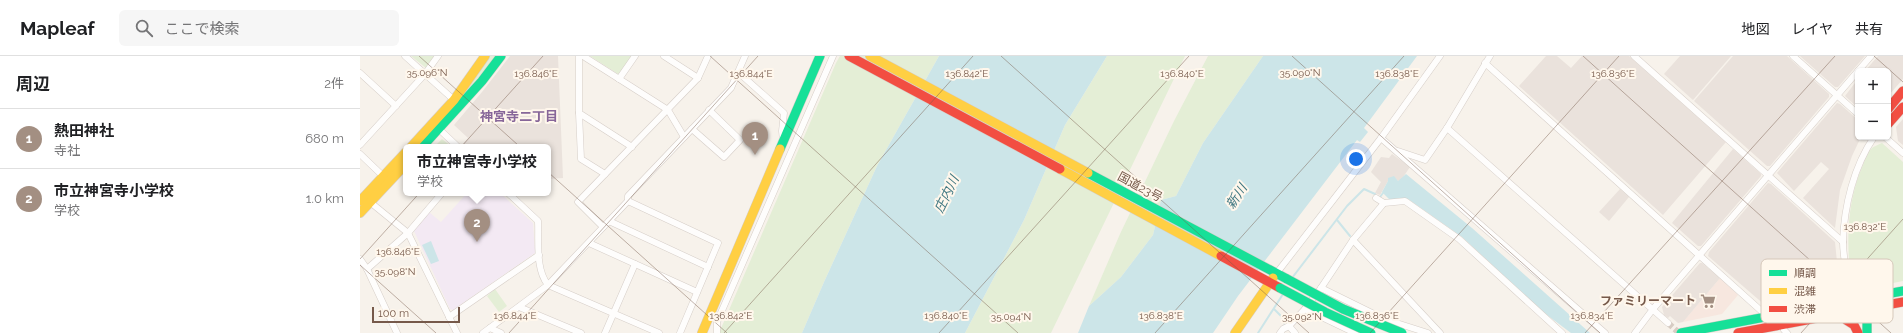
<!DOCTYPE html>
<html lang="ja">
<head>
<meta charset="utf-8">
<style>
  :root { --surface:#fff; --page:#f6f6f6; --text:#202124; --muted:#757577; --line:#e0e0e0; --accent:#a38f82 }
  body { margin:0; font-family:Raleway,"Noto Sans JP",sans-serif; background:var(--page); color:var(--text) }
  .controls { position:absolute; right:12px; top:12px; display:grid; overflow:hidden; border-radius:6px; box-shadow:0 1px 3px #0004 }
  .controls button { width:36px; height:36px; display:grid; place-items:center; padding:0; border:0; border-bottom:1px solid var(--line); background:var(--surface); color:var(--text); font:20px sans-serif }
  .scale { position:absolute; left:12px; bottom:10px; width:88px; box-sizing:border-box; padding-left:4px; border:2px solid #76594a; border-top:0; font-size:11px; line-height:14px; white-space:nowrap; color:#76594a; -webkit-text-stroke:3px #fff7ec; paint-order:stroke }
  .you { position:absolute; left:996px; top:103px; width:14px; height:14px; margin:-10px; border:3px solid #fff; border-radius:50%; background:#1a73e8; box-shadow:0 0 0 6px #1a73e833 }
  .badge { display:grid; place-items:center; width:26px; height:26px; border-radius:50%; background:var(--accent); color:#fff; font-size:13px; font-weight:700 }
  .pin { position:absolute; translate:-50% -33px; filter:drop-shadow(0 1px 2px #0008) }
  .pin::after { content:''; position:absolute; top:21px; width:14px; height:12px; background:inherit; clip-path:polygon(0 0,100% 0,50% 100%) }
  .popup { position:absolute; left:43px; top:88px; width:148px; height:52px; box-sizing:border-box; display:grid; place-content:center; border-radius:6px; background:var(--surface); filter:drop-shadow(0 1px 3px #0005); font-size:13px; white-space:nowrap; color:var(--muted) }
  .popup b { font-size:15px; color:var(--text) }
  .popup::after { content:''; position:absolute; left:50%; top:100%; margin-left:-8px; border:8px solid transparent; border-top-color:var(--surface) }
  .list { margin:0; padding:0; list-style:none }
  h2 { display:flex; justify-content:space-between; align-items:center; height:52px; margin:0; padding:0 16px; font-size:17px }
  h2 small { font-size:13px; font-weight:400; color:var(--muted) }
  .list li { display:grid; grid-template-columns:26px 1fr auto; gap:12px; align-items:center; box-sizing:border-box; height:60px; padding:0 16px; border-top:1px solid var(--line) }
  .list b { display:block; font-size:15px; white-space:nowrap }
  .list p { margin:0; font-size:13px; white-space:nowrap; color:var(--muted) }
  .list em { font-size:13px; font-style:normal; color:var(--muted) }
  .icon { flex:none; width:22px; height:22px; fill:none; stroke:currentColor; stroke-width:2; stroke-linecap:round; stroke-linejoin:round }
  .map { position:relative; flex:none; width:1543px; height:277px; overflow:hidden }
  header { display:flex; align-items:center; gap:24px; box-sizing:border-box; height:56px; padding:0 20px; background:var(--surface); border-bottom:1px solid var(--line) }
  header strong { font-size:19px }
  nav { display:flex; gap:22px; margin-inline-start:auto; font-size:14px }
  .search { width:280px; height:36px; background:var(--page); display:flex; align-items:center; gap:10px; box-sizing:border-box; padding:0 14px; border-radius:6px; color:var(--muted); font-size:15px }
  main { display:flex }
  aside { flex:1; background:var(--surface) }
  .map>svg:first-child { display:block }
  .commercial { fill:#f7e7df }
  .industrial { fill:#eae2dc }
  .education { fill:#f3e9f3 }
  .green { fill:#e4eed6 }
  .water { fill:#cce5e8 }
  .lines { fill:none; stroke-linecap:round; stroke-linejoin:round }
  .stream { stroke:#cce5e8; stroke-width:2 }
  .street-tunnel { stroke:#d7ccc3; stroke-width:6; stroke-dasharray:6 3; stroke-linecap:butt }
  .street-casing { stroke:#d6cec8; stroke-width:7 }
  .fast-casing { stroke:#d6cec8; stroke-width:10 }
  .slow-casing { stroke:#d6cec8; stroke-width:10 }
  .jam-casing { stroke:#d6cec8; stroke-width:10 }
  .street { stroke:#fefdfc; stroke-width:6 }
  .fast { stroke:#16e098; stroke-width:9 }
  .slow { stroke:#ffcf43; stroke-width:9 }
  .jam { stroke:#f24e42; stroke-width:9 }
  .fast-bridge-casing { stroke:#d8cfc9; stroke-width:10; stroke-linecap:butt }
  .fast-bridge { stroke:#16e098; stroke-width:9 }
  .ticks { fill:none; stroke:#76594a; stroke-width:1; stroke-opacity:0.45 }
  .labels { text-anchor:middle; stroke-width:4; stroke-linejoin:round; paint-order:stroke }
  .street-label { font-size:12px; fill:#76594a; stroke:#fff7ec }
  .poi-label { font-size:12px; font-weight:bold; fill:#76594a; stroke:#fff7ec; text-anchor:end }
  .neighbourhood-label { font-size:13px; font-weight:bold; fill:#876699; stroke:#fff7ec }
  .water-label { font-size:13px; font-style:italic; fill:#417882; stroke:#fff7ec }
  .key { fill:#fff7ec; stroke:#d6c8bb; stroke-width:1 }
  .key-label { font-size:11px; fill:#76594a }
  .ticks-label { font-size:10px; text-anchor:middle; fill:#76594a; stroke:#fff7ec; stroke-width:4; stroke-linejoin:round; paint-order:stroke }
</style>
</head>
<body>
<header>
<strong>Mapleaf</strong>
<div class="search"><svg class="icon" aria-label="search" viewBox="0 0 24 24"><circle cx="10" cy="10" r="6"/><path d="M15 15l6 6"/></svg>ここで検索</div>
<nav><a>地図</a><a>レイヤ</a><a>共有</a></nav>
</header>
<main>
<aside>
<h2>周辺<small>2件</small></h2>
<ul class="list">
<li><span class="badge">1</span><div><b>熱田神社</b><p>寺社</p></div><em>680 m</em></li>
<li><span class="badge">2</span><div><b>市立神宮寺小学校</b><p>学校</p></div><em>1.0 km</em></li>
</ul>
</aside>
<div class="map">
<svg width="1543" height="277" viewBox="0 0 1543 277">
  <rect width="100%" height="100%" fill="#f7f2eb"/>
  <!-- commercial -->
  <polygon class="commercial" points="1360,222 1378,239 1362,258 1323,266"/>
  <!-- industrial -->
  <g class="industrial">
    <polygon points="150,0 198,0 203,122 188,123 188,91 101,90 108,82 94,69 122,36"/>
    <polygon points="1186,0 1197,0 1211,12 1222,0 1269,0 1366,86 1303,159 1159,30"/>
    <polygon points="1320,0 1371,0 1333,44 1304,18"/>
    <polygon points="1373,0 1427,0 1469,38 1469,41 1410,110 1407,110 1334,45"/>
    <polygon points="1440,0 1505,0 1478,31 1475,31"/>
    <polygon points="1518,0 1543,0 1543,23 1528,40 1528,15 1505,15"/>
    <polygon points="1498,23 1498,52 1485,40"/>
    <polygon points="1477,47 1480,48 1498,64 1498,81 1501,81 1492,100 1480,134 1475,172 1443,142 1469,113 1461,106 1434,135 1417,117"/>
    <polygon points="1543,63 1543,89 1538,85 1536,71"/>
    <polygon points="1373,93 1401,118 1401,120 1341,190 1338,190 1312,167"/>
    <polygon points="1032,98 1050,111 1041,124 1038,125 1035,122 1028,125 1020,139 1015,137 1021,126 1011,116 1021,101 1029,102"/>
    <polygon points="1408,127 1411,128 1475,186 1479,226 1468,239 1406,250 1348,200 1349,196"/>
    <polygon points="1260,133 1269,141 1249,165 1239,156"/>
    <polygon points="1340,207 1342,207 1360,222 1323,266 1318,267 1310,260 1308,262 1304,259 1302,251"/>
  </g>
  <!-- education -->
  <polygon class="education" points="107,137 140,137 173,167 175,197 93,254 90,253 54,175 69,156 81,166"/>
  <!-- green -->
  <g class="green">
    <polygon points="51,0 75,0 66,12"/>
    <polygon points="128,0 137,0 104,41 58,91 55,91"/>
    <polygon points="230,0 272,0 261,17 258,18"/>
    <polygon points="480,0 579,0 517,110 464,226 442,277 359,277 476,7"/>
    <polygon points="747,0 825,0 691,277 605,277 664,164 705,69"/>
    <polygon points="848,0 903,0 843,87 816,140 801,144 793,179 761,221 729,250 760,178 814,65"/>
    <polygon points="82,83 92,91 74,91"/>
    <path d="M1522 87 1543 106V225L1518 230 1504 219 1491 223C1486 185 1487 145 1503 109 1505 104 1507 97 1511 93 1514 90 1518 89 1522 87Z"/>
    <polygon points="135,233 147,250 139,256 127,240"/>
  </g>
  <!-- water -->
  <g class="water">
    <polygon points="579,0 747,0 705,69 664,164 605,277 442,277 464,226 517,110"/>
    <polygon points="903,0 1057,0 1004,72 1008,76 1000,86 997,84 878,240 853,277 718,277 729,250 761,221 793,179 801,144 816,140 843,87"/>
    <polygon points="1046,118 1112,172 1230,277 1211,277 1183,256 1102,181 1048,143 1029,143 1022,136 1028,125 1028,122 1034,120 1038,125"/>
    <polygon points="71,185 79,205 71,208 62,189"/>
  </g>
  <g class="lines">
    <!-- stream -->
    <g class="stream">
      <polyline points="1020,141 1023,137"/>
      <polyline points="977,164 990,180"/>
      <polyline points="932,222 987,150 1004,133 1015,138"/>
      <polyline points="914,253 924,263 925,270"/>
      <polyline points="898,277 923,238"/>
    </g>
    <!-- street-tunnel -->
    <polyline class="street-tunnel" points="1308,267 1319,277"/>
    <!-- street casing -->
    <g class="street-casing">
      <g id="street">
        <polyline points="45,0 94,44"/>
        <polyline points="219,0 219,57 272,91"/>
        <polyline points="223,0 308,54 324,81"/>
        <polyline points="304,0 338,22"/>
        <polyline points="1274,0 1483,186"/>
        <polyline points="1433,0 1498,58"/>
        <polyline points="1125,7 1408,261"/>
        <polyline points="1498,15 1511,0"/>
        <polyline points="378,16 424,57 422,75 423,85"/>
        <polyline points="0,17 36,50"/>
        <polyline points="259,23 275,0"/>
        <polyline points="219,57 221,103 245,118"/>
        <polyline points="1087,72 1308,267"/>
        <polyline points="79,73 98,91"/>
        <polyline points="332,73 364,101 380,84 349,54"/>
        <polyline points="1525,81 1543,97"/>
        <polyline points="1021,82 1245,277"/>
        <polyline points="0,89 65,18 78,0"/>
        <polyline points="1038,95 1065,104 1087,72 1130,0"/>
        <polyline points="0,98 23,120"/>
        <path d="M148 137 178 165C179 185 175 213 188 229L299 277"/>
        <polyline points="1016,142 1024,147 1045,145 1099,183 1202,277"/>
        <polyline points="268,145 358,187 320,277"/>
        <polyline points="10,146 48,177 97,277"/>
        <polyline points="249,165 348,211"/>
        <polyline points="243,171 218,146 338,22 348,0"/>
        <polyline points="993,184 1080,277"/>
        <polyline points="229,187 337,236"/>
        <polyline points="0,203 7,213 37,277"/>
        <polyline points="7,213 48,177 82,137"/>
        <polyline points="916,218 1021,82 1080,0"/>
        <polyline points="961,232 993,184 1024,147"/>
        <path d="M1481 246 1490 235C1487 219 1483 202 1483 186 1484 150 1494 110 1514 81"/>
        <polyline points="159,251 221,277"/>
        <polyline points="945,253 995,277"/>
        <polyline points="89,261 179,199"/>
        <polyline points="130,272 141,277"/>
        <polyline points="1424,274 1427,277"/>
        <polyline points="123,277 188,229 268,145 268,140 371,32 385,0"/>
        <polyline points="245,277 275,208"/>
        <polyline points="357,277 357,266 473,0"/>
        <polyline points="920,277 923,273 929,270"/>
        <polyline points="935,277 929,270 945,253 961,232 1024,263 1068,277"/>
        <polyline points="1275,277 1293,253 1498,15"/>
      </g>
    </g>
    <!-- fast casing -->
    <g class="fast-casing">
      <g id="fast">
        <polyline points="62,91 122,25 141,0"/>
        <polyline points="420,93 460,0"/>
        <polyline points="728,117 927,223"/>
        <polyline points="1321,277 1543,235"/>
        <polyline points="1507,277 1507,265 1513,259"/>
      </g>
    </g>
    <!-- slow casing -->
    <g class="slow-casing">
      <g id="slow">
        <polyline points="510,0 728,117"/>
        <polyline points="51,91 94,44 125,0"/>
        <polyline points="700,113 861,200"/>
        <polyline points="0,145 46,96"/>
        <polyline points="0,157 46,108"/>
        <polyline points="342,277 420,93"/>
        <polyline points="875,277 913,222"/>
      </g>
    </g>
    <!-- jam casing -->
    <g class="jam-casing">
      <g id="jam">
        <polyline points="489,0 700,113"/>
        <polyline points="1528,53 1543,35"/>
        <polyline points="1528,68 1543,51"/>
        <polyline points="861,200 920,232"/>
        <polyline points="1486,264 1494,269 1498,277"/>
        <polyline points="1378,277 1543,246"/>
      </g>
    </g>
    <!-- street -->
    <use href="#street" class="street"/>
    <!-- fast -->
    <use href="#fast" class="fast"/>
    <!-- slow -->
    <use href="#slow" class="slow"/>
    <!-- jam -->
    <use href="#jam" class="jam"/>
    <!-- fast-bridge casing -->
    <g class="fast-bridge-casing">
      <g id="fast-bridge">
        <polyline points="927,223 983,253 1042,277"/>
        <polyline points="920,232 965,256 1011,277"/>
      </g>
    </g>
    <!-- fast-bridge -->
    <use href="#fast-bridge" class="fast-bridge"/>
  </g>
  <!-- ticks -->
  <path class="ticks" d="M59 0 367 277M350 0 658 277M641 0 949 277M932 0 1240 277M1223 0 1531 277M1514 0 1543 26M0 203 183 0M0 209 76 277M149 277 398 0M364 277 613 0M579 277 829 0M795 277 1044 0M1010 277 1259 0M1225 277 1475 0M1441 277 1543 163"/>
  <!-- icons -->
  <defs>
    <g id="supermarket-bare" transform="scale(1.2)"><path d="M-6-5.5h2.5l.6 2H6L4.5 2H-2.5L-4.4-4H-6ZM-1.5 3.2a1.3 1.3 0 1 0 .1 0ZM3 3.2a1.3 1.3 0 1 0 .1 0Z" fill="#a38f82" stroke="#fff7ec" stroke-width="2.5" paint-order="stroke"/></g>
  </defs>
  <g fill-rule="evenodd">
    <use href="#supermarket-bare" x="1348" y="245"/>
  </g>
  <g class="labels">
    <!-- street labels -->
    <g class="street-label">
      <text transform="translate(780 131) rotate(28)" y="4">国道23号</text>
    </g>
    <!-- poi labels -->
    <g class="poi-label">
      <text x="1336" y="249">ファミリーマート</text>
    </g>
    <!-- neighbourhood labels -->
    <g class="neighbourhood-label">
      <text x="159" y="65">神宮寺二丁目</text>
    </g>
    <!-- water labels -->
    <g class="water-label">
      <text transform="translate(586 138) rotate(-64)" y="5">庄内川</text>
      <text transform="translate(876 140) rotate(-57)" y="5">新川</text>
    </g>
  </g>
  <!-- legend -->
  <rect x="1401" y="203" width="132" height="64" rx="6" class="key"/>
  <rect x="1409" y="214" width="18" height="6" fill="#16e098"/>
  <rect x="1409" y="232" width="18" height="6" fill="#ffcf43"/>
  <rect x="1409" y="250" width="18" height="6" fill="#f24e42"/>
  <g class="key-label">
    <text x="1434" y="221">順調</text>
    <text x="1434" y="239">混雑</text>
    <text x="1434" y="257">渋滞</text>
  </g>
  <g class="ticks-label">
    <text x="67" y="20">35.096°N</text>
    <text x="940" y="20">35.090°N</text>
    <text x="391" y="21">136.844°E</text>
    <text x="607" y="21">136.842°E</text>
    <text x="822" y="21">136.840°E</text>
    <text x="1037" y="21">136.838°E</text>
    <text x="1253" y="21">136.836°E</text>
    <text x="176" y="21">136.846°E</text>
    <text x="1505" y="174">136.832°E</text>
    <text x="38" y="199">136.846°E</text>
    <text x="35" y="219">35.098°N</text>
    <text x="155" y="263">136.844°E</text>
    <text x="371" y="263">136.842°E</text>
    <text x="586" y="263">136.840°E</text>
    <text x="801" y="263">136.838°E</text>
    <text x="1017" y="263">136.836°E</text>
    <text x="1232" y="263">136.834°E</text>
    <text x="651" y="264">35.094°N</text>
    <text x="942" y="264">35.092°N</text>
  </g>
</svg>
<div class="controls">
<button>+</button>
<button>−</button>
</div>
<div class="scale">100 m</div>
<div class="you"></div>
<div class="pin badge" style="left:395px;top:99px">1</div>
<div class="pin badge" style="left:117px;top:186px">2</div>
<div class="popup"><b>市立神宮寺小学校</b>学校</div>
</div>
</main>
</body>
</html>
